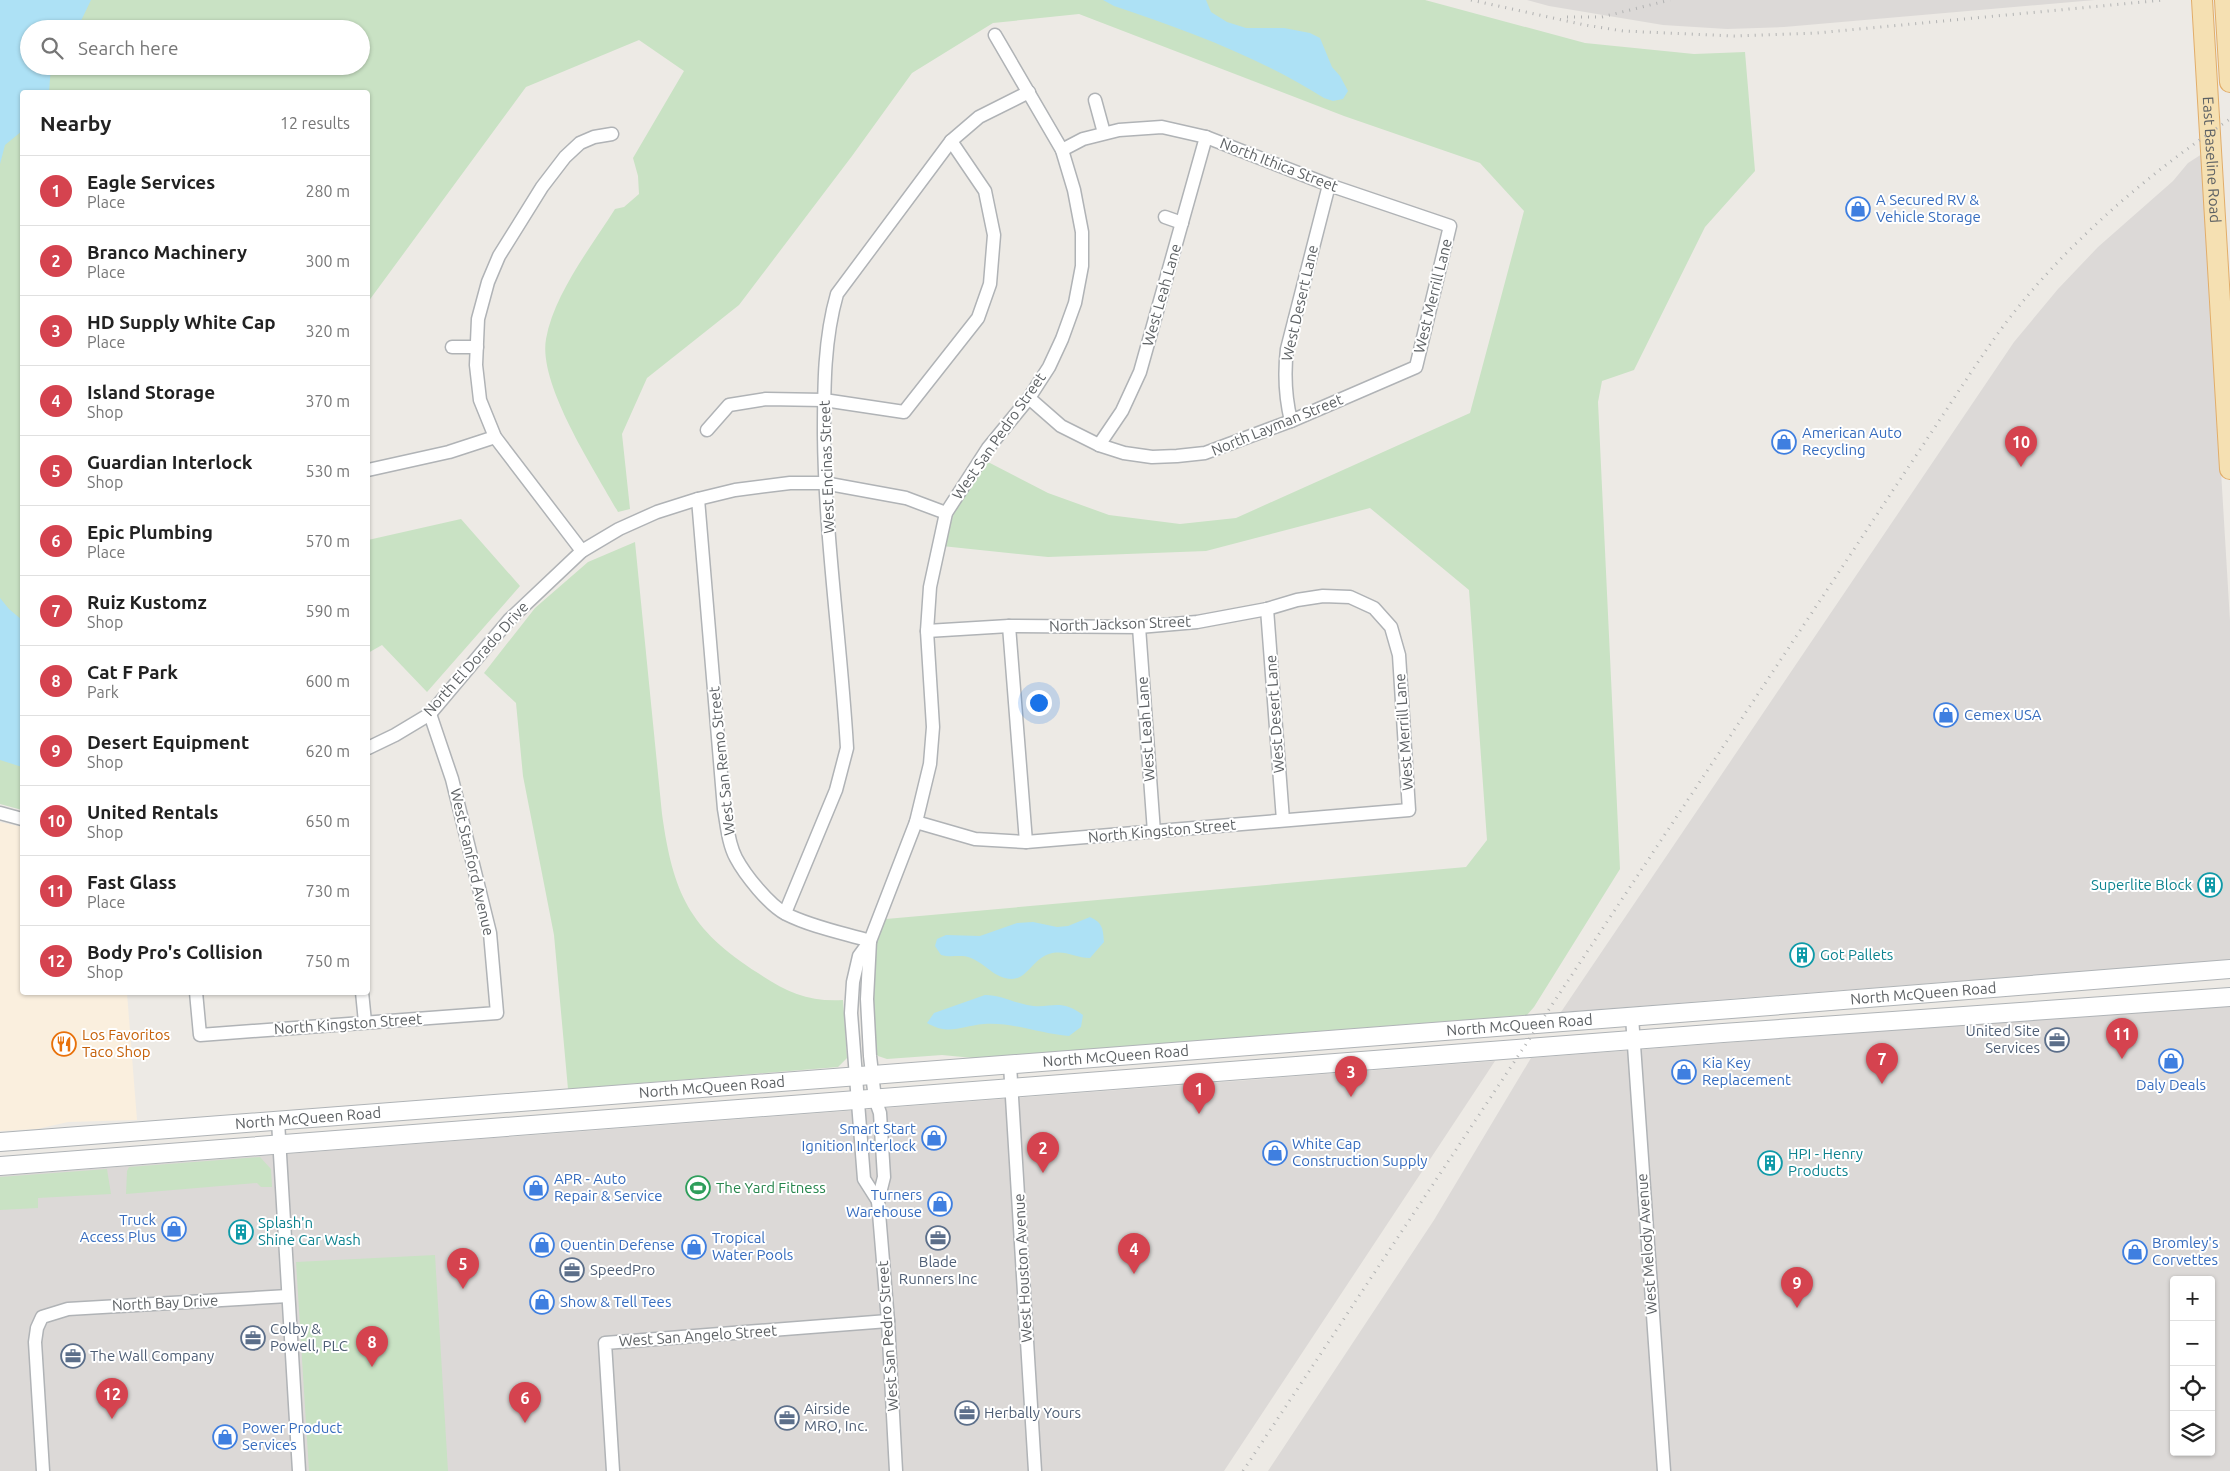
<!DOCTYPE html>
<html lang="en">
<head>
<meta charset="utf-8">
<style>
  :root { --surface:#fff; --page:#f2f2f2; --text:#222; --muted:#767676; --line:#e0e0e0; --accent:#d5434f }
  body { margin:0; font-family:Ubuntu,sans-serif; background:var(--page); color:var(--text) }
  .controls { position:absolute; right:15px; bottom:15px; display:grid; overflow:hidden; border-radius:5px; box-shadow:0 1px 4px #0004 }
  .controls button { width:45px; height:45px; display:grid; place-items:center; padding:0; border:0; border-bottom:1px solid var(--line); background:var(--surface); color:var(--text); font:25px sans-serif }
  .you { position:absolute; left:1038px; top:702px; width:18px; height:18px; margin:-12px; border:4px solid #fff; border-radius:50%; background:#1a73e8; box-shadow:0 0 0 8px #1a73e833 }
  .badge { display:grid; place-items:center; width:32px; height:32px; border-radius:50%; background:var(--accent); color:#fff; font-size:16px; font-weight:700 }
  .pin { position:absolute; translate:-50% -41px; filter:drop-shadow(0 1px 2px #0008) }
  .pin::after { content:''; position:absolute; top:26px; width:18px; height:15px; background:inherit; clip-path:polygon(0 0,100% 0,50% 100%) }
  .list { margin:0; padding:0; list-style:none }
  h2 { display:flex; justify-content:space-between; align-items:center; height:65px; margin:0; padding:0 20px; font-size:21px }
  h2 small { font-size:16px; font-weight:400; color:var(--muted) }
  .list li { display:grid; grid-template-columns:32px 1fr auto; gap:15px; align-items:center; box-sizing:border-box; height:70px; padding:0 20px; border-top:1px solid var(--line) }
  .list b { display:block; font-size:19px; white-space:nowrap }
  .list p { margin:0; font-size:16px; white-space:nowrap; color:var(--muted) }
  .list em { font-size:16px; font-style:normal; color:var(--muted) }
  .icon { flex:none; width:28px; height:28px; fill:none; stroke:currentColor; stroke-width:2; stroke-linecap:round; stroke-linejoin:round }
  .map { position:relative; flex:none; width:2230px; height:1471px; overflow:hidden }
  .search { position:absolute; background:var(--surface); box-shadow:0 1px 4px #0004; left:20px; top:20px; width:350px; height:55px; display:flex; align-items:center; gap:12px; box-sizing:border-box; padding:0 18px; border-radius:28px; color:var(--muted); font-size:19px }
  .panel { position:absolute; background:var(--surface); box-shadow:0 1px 4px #0004; left:20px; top:90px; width:350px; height:905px; border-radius:5px }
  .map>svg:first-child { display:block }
  .commercial { fill:#faefde }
  .industrial { fill:#dcd9d7; fill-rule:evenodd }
  .green { fill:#c9e2c4; fill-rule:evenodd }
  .water { fill:#ade1f5 }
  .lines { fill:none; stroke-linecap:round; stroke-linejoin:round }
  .street-casing { stroke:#b0b3b6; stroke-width:15 }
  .secondary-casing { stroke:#afb3b6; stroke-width:20 }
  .primary-casing { stroke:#e1ad6a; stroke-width:22 }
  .street { stroke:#fff; stroke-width:12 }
  .secondary { stroke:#fff; stroke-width:18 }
  .primary { stroke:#f5e0b2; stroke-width:20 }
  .rail { stroke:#b1b2b2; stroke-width:3; stroke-dasharray:1 6; stroke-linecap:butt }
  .labels { text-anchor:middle; stroke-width:4; stroke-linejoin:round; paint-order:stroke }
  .street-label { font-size:15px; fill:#5d6164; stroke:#fff }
  .shop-label { font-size:15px; fill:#366cbe; stroke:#fff; text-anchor:start }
  .culture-label { font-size:15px; fill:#0d838f; stroke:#fff; text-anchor:start }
  .service-label { font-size:15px; fill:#4e5e75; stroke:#fff; text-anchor:start }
  .food-label { font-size:15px; fill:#c56008; stroke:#fff; text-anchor:start }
  .leisure-label { font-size:15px; fill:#27864d; stroke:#fff; text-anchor:start }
</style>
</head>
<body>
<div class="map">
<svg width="2230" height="1471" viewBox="0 0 2230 1471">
  <rect width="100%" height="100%" fill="#edeae5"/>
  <!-- commercial -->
  <polygon class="commercial" points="0,822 22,827 22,992 127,993 137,1120 68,1122 37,1129 0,1131"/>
  <!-- industrial -->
  <g class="industrial">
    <polygon points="1527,0 2095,0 1784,27 1727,29 1663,25 1549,6"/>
    <polygon points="2202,154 2230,621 2230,960 1561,1012 2014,342 2058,289 2098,247 2173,181 2188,163"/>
    <path d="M2230 1004V1471H1268L1434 1220 1531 1058ZM2174 1280H2211V1452H2174Z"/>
    <polygon points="1495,1061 1224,1471 0,1471 0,1176"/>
  </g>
  <!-- green -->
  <g class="green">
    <path d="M0 0H1425L1585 43 1694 54 1745 52 1755 171 1705 227 1634 370 1602 381 1598 402 1620 869 1534 1007 1527 1015 973 1058 942 1055 887 1059 878 1056 875 1053 872 973 876 944 886 919 1466 867 1487 840 1469 590 1370 508 1206 551 1048 557 942 546 959 500 988 462 1048 493 1109 515 1180 524 1236 518 1470 413 1524 211 1480 163 1344 116 1079 14 993 23 912 73 852 156 739 305 647 378 622 434 630 509 618 512C595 470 538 385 546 339 554 294 591 247 615 209L624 207 639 194 638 176 633 158 684 71 639 40 526 87 368 302V92H22V810L0 804ZM29 29H361V66H29Z"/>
    <polygon points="461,519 520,586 427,692 382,645 368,653 368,540"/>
    <path d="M635 542 662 814C673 893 689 929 758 973 786 992 809 1002 843 1000L847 1058 838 1067 568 1089 554 935 523 776 516 703 484 673 535 608 588 562Z"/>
    <polygon points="260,1157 271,1169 272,1187 261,1187 257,1183 126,1194 127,1171 129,1167"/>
    <polygon points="107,1169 111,1194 38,1198 38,1208 0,1210 0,1177"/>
    <polygon points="435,1255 448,1471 309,1471 296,1262"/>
  </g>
  <!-- water -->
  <g class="water">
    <polygon points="0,0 91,0 79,25 73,29 29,29 29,66 51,66 49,92 22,92 22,131 5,145 0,164"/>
    <path d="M1103 0H1206L1211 12 1227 22 1246 28H1284L1310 33 1320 38 1332 67 1340 76 1348 91 1343 99 1333 101 1324 98C1259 57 1186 30 1114 6Z"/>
    <polygon points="0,598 9,609 22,620 22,767 0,760"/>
    <path d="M1090 917C1103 923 1103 929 1104 942L1090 958C1075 958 1064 949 1049 954 1033 959 1027 979 1012 979 995 979 986 964 971 958 961 954 951 958 941 955L935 946 937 939 946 935 980 936 1017 923 1033 922 1057 927 1068 926Z"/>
    <path d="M985 995C1000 995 1012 1002 1027 1005 1051 1010 1059 997 1083 1015L1081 1027 1069 1036C1041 1034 1013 1022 984 1024 960 1026 950 1036 927 1023L934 1013Z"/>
  </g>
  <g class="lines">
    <!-- street casing -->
    <g class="street-casing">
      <g id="street">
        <polyline points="1095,100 1104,133"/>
        <polyline points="1165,217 1182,223"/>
        <polyline points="452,347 477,347"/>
        <polyline points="1029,398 1061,426 1099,445 1124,453 1152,457 1177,456 1205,453 1291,421 1416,367 1450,226 1329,185 1206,137 1162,127 1119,130 1083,139 1062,150"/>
        <path d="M1291 421C1285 396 1284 374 1287 349L1329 185"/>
        <polyline points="707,430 729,405 766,399 824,400 904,412 978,318 990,284 994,235 985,191 951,141"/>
        <polyline points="1099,445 1122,411 1140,372 1206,137"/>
        <polyline points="368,470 449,452 495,437"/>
        <path d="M698 499 724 809C727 825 728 843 736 858 745 875 769 905 786 914 812 927 843 933 870 941"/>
        <polyline points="582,551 495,437 480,400 476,365 478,319 488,282 499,256 542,187 565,157 580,143 594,137 612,134"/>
        <polyline points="1267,609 1283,820"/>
        <polyline points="1009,626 1026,842"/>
        <polyline points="1139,627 1154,832"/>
        <polyline points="368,748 395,735 430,714 509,620 582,551 619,529 657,512 698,499 735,490 790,483 824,483 906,498 946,513"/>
        <polyline points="0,813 22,819"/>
        <polyline points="916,822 975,839 1026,842 1409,810 1399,655 1391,627 1374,608 1350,597 1323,596 1297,600 1267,609 1197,622 1139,627 1009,626 927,631"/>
        <path d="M785 913 836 790 847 748C841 643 825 539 824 434 824 387 824 339 837 294L951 141 979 117 1029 92"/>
        <polyline points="870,941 859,956 853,982 851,1013 864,1179 878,1201"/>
        <polyline points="196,992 200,1035 497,1013 490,933 452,779 430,714"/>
        <polyline points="362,992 365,1022"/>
        <polyline points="1632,1017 1664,1471"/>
        <polyline points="1010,1065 1035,1471"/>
        <polyline points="278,1121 299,1471"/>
        <polyline points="43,1471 35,1342 37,1328 42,1317 68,1309 288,1296"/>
        <polyline points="613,1471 605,1343 888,1321"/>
        <polyline points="896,1471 888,1321 878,1201 884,1177 880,1113 875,1099 870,1056 867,999 870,941 916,822 930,764 933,727 927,631 930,587 946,513 988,448 1029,398 1049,367 1062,339 1075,303 1082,266 1082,232 1074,190 1062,150 995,35"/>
      </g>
    </g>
    <!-- secondary casing -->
    <g class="secondary-casing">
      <g id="secondary">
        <path id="s1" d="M0 1142 1744 1008 2230 969"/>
        <polyline points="0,1166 1723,1033 2230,997"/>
      </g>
    </g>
    <!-- primary casing -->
    <g class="primary-casing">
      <g id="primary">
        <path id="s2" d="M2202 0 2230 469"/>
        <polyline points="2225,0 2230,82"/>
      </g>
    </g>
    <!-- street -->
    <use href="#street" class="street"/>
    <!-- secondary -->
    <use href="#secondary" class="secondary"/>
    <!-- primary -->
    <use href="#primary" class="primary"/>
    <!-- rail -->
    <g class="rail">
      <polyline points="1471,0 1585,25 1623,31 1734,36 1817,33 2164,0"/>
      <polyline points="1567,17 1602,17 1670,0"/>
      <path d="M1243 1471 1935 427C1959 391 1982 354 2008 320 2069 241 2148 174 2230 119"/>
    </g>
  </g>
  <!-- icons -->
  <defs>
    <g id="shop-ring" transform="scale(1.25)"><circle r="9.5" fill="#fff" stroke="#3f7fe0" stroke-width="1.5"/><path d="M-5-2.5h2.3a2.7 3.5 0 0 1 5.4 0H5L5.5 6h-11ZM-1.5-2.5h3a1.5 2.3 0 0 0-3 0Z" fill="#3f7fe0"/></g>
    <g id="building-ring" transform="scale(1.25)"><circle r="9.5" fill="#fff" stroke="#0f9aa8" stroke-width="1.5"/><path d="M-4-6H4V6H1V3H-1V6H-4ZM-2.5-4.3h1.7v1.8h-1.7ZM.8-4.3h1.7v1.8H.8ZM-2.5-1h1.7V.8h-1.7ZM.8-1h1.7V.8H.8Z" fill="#0f9aa8"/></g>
    <g id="office-ring" transform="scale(1.25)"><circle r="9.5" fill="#fff" stroke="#5c6f8a" stroke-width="1.5"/><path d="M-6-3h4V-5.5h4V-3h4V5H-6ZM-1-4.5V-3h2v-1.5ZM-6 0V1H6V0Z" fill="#5c6f8a"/></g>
    <g id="restaurant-ring" transform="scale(1.25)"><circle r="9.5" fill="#fff" stroke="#e8710a" stroke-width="1.5"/><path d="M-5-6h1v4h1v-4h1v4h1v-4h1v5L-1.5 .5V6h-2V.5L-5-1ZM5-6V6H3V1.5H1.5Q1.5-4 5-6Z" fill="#e8710a"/></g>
    <g id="stadium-ring" transform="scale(1.25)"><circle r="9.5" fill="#fff" stroke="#2e9e5b" stroke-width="1.5"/><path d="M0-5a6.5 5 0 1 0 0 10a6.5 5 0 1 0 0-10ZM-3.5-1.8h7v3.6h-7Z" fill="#2e9e5b"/></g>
  </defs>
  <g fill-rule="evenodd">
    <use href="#shop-ring" x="1858" y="209"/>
    <use href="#shop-ring" x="1784" y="442"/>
    <use href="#shop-ring" x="1946" y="715"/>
    <use href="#building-ring" x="2210" y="885"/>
    <use href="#building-ring" x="1802" y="955"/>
    <use href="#office-ring" x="2057" y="1040"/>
    <use href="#restaurant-ring" x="64" y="1044"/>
    <use href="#shop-ring" x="2171" y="1061"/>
    <use href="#shop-ring" x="1684" y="1072"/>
    <use href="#shop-ring" x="934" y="1138"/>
    <use href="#shop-ring" x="1275" y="1153"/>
    <use href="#building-ring" x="1770" y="1163"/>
    <use href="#shop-ring" x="536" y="1188"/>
    <use href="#stadium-ring" x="698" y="1188"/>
    <use href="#shop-ring" x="940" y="1204"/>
    <use href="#shop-ring" x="174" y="1229"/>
    <use href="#building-ring" x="241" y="1232"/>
    <use href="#office-ring" x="938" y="1238"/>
    <use href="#shop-ring" x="542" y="1245"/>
    <use href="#shop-ring" x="694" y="1247"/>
    <use href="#shop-ring" x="2135" y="1252"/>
    <use href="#office-ring" x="572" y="1270"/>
    <use href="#shop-ring" x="542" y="1302"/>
    <use href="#office-ring" x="253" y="1338"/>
    <use href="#office-ring" x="73" y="1356"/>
    <use href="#office-ring" x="967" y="1413"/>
    <use href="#office-ring" x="787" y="1418"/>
    <use href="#shop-ring" x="225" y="1437"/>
  </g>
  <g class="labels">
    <!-- street labels -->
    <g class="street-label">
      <text dy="5" stroke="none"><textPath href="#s2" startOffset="160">East Baseline Road</textPath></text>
      <text transform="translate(1279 165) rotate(21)" y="5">North Ithica Street</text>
      <text transform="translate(1162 295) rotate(-74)" y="5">West Leah Lane</text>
      <text transform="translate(1433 296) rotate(-76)" y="5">West Merrill Lane</text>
      <text transform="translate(1300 303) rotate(-77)" y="5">West Desert Lane</text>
      <text transform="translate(1277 425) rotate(-22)" y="5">North Layman Street</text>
      <text transform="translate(999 436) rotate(-55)" y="5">West San Pedro Street</text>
      <text transform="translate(827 467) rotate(-92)" y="5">West Encinas Street</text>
      <text transform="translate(1120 624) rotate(-2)" y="5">North Jackson Street</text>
      <text transform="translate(476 659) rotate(-48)" y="5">North El Dorado Drive</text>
      <text transform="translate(1275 714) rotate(-94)" y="5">West Desert Lane</text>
      <text transform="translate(1146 729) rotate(-94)" y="5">West Leah Lane</text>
      <text transform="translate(1404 732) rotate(-94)" y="5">West Merrill Lane</text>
      <text transform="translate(722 761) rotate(-96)" y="5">West San Remo Street</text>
      <text transform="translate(1162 831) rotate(-5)" y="5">North Kingston Street</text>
      <text transform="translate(472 862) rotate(77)" y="5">West Stanford Avenue</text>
      <text dy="5" stroke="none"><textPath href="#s1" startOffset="1929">North McQueen Road</textPath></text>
      <text transform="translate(348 1024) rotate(-4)" y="5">North Kingston Street</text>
      <text dy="5" stroke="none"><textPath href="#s1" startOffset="1524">North McQueen Road</textPath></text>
      <text dy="5" stroke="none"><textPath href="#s1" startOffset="1119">North McQueen Road</textPath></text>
      <text dy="5" stroke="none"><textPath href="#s1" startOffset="714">North McQueen Road</textPath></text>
      <text dy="5" stroke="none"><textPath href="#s1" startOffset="309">North McQueen Road</textPath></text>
      <text transform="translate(1647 1244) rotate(-94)" y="5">West Melody Avenue</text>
      <text transform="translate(1023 1268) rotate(-93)" y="5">West Houston Avenue</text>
      <text transform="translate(165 1303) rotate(-3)" y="5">North Bay Drive</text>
      <text transform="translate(698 1336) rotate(-4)" y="5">West San Angelo Street</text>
      <text transform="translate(888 1336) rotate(-94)" y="5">West San Pedro Street</text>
    </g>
    <!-- shop labels -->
    <g class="shop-label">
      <text x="1876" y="205">A Secured RV &amp;<tspan x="1876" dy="17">Vehicle Storage</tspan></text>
      <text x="1802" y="438">American Auto<tspan x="1802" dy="17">Recycling</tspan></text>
      <text x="1964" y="720">Cemex USA</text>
      <text x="1702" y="1068">Kia Key<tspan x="1702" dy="17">Replacement</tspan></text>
      <text x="2171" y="1090" text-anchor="middle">Daly Deals</text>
      <text x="916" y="1134" text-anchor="end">Smart Start<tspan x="916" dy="17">Ignition Interlock</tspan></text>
      <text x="1292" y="1149">White Cap<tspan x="1292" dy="17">Construction Supply</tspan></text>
      <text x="554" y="1184">APR - Auto<tspan x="554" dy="17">Repair &amp; Service</tspan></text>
      <text x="922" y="1200" text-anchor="end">Turners<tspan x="922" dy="17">Warehouse</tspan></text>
      <text x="156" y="1225" text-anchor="end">Truck<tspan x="156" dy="17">Access Plus</tspan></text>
      <text x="712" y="1243">Tropical<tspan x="712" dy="17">Water Pools</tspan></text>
      <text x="2152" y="1248">Bromley's<tspan x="2152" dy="17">Corvettes</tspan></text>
      <text x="560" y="1250">Quentin Defense</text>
      <text x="560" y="1307">Show &amp; Tell Tees</text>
      <text x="242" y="1433">Power Product<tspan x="242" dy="17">Services</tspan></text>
    </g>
    <!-- culture labels -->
    <g class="culture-label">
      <text x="2192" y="890" text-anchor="end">Superlite Block</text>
      <text x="1820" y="960">Got Pallets</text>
      <text x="1788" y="1159">HPI - Henry<tspan x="1788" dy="17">Products</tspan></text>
      <text x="258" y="1228">Splash'n<tspan x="258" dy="17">Shine Car Wash</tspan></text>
    </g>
    <!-- service labels -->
    <g class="service-label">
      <text x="2040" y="1036" text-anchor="end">United Site<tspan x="2040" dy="17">Services</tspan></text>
      <text x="938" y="1267" text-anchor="middle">Blade<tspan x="938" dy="17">Runners Inc</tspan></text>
      <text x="590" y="1275">SpeedPro</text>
      <text x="270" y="1334">Colby &amp;<tspan x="270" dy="17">Powell, PLC</tspan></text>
      <text x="90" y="1361">The Wall Company</text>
      <text x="804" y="1414">Airside<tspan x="804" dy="17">MRO, Inc.</tspan></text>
      <text x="984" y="1418">Herbally Yours</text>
    </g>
    <!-- food labels -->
    <g class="food-label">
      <text x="82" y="1040">Los Favoritos<tspan x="82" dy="17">Taco Shop</tspan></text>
    </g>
    <!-- leisure labels -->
    <g class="leisure-label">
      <text x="716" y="1193">The Yard Fitness</text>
    </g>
  </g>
</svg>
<div class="controls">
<button>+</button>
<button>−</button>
<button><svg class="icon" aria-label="locate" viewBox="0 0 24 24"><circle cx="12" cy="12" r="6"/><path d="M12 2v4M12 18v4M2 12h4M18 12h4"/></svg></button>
<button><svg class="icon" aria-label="layers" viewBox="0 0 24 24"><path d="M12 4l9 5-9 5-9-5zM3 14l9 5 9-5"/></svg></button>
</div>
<div class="you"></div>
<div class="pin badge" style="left:1199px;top:1114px">1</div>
<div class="pin badge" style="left:1043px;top:1173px">2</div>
<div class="pin badge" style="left:1351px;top:1097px">3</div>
<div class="pin badge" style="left:1134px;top:1274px">4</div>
<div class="pin badge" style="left:463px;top:1289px">5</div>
<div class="pin badge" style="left:525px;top:1423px">6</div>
<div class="pin badge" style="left:1882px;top:1084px">7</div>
<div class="pin badge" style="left:372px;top:1367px">8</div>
<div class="pin badge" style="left:1797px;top:1308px">9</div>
<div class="pin badge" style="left:2021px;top:467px">10</div>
<div class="pin badge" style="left:2122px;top:1059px">11</div>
<div class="pin badge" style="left:112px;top:1419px">12</div>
<div class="search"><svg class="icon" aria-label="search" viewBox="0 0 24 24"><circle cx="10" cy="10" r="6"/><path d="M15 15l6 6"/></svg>Search here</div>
<section class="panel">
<h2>Nearby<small>12 results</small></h2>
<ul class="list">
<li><span class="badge">1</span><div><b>Eagle Services</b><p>Place</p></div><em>280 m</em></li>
<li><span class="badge">2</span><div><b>Branco Machinery</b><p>Place</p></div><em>300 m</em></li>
<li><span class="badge">3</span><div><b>HD Supply White Cap</b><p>Place</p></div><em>320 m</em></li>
<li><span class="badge">4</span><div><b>Island Storage</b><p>Shop</p></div><em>370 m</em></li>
<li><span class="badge">5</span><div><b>Guardian Interlock</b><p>Shop</p></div><em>530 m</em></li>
<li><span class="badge">6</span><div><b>Epic Plumbing</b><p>Place</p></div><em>570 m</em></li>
<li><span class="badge">7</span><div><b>Ruiz Kustomz</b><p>Shop</p></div><em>590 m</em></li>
<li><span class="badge">8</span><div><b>Cat F Park</b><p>Park</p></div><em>600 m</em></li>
<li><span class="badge">9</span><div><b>Desert Equipment</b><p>Shop</p></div><em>620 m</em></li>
<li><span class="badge">10</span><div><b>United Rentals</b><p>Shop</p></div><em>650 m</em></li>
<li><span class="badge">11</span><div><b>Fast Glass</b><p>Place</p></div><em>730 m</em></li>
<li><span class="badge">12</span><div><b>Body Pro's Collision</b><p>Shop</p></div><em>750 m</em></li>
</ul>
</section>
</div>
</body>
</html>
